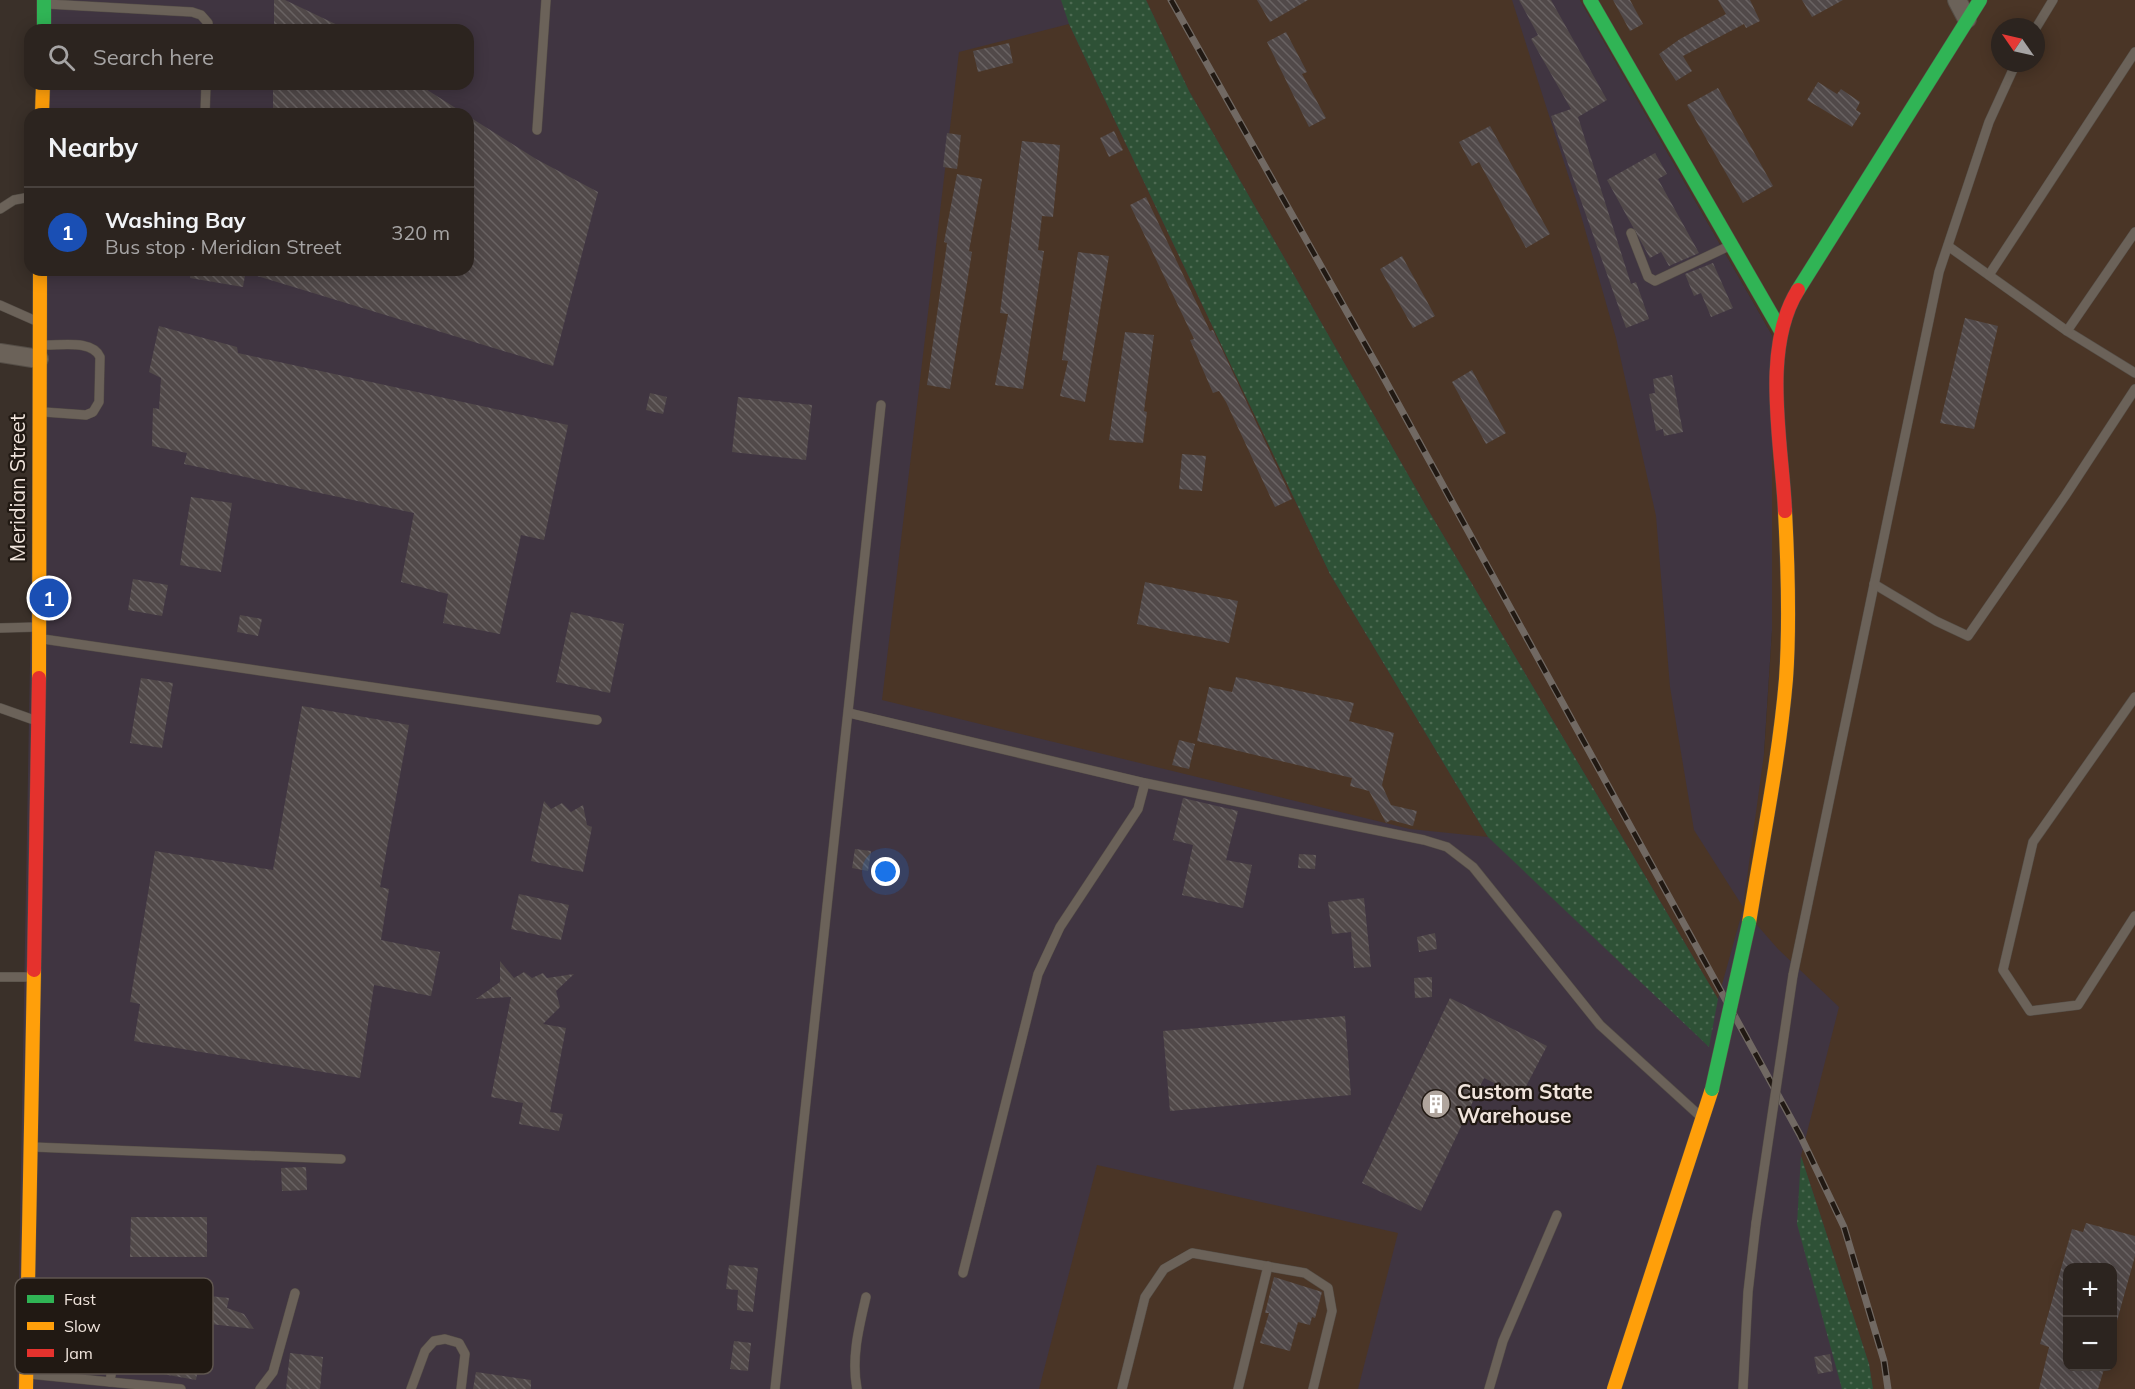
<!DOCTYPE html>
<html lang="en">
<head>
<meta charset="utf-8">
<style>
  :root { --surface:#2c241f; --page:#342c28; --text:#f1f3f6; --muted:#a6a4a4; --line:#48413d; --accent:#8bbbb9 }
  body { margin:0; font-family:Mulish,sans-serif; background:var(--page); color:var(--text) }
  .controls { position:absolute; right:18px; bottom:18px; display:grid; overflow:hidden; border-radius:12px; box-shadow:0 3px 15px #0003 }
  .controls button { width:54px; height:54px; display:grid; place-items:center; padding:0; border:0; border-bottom:2px solid var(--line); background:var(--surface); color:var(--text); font:30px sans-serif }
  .compass { position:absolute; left:1991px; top:18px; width:54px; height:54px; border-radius:50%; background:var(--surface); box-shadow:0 3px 15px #0003; rotate:304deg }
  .you { position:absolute; left:886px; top:872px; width:21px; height:21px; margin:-15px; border:4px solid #fff; border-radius:50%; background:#1a73e8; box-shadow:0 0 0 9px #1a73e833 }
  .badge { display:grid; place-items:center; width:39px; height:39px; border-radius:50%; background:var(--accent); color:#fff; font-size:20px; font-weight:700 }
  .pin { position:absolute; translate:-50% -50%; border:3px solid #fff; box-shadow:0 2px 6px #0006 }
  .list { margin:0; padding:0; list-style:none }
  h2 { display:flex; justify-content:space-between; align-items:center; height:78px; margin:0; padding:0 24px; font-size:26px }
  h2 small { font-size:20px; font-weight:400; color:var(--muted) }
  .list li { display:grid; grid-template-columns:39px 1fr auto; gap:18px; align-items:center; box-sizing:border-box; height:90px; padding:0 24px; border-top:2px solid var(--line) }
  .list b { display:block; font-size:22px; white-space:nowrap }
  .list p { margin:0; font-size:20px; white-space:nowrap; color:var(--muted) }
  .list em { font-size:20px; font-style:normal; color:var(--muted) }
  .icon { flex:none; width:33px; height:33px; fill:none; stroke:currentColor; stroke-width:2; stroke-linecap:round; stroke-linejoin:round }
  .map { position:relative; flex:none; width:2135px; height:1389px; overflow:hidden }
  .search { position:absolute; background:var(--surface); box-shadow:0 3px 15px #0003; left:24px; top:24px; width:450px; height:66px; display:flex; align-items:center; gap:15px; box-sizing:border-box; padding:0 21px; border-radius:18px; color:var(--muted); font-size:22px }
  .panel { position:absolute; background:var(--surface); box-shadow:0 3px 15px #0003; left:24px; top:108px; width:450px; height:168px; border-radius:18px }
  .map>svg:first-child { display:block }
  .commercial { fill:#403541 }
  .built { fill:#4a3526; fill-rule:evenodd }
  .grass { fill:url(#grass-dots) }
  .building { fill:url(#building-back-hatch) }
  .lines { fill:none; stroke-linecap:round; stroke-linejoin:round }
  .lane-casing { stroke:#554e47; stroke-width:10 }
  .street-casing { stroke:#554e47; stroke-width:20 }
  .fast-casing { stroke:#554e47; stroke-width:15 }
  .slow-casing { stroke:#554e47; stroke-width:15 }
  .jam-casing { stroke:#554e47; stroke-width:15 }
  .lane { stroke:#6b6259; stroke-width:9 }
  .street { stroke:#6b6259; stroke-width:18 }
  .fast { stroke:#30b455; stroke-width:14 }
  .slow { stroke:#ff9f0a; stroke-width:14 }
  .jam { stroke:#e5322d; stroke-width:14 }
  .rail-casing { stroke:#716963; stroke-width:7 }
  .rail { stroke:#211913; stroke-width:4.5; stroke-dasharray:14; stroke-linecap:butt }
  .lane-bridge-casing { stroke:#554e47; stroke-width:10; stroke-linecap:butt }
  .fast-bridge-casing { stroke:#554e47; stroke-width:15; stroke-linecap:butt }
  .lane-bridge { stroke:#6b6259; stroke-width:9 }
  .fast-bridge { stroke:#30b455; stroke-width:14 }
  .labels { text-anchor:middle; stroke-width:4.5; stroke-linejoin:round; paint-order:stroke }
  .street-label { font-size:21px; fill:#f0e4dc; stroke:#211913 }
  .poi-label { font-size:21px; font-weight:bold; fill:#f0e4dc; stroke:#211913; text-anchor:start }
  .key { fill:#211913; stroke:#5f564f; stroke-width:1.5 }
  .key-label { font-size:16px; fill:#f0e4dc }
</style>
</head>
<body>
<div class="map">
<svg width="2135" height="1389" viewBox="0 0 2135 1389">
  <defs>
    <pattern id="grass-dots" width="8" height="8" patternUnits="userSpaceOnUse" patternTransform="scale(1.5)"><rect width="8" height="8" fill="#2e5136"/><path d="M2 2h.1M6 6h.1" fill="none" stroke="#4d6a52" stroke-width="1.8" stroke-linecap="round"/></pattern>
    <pattern id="building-back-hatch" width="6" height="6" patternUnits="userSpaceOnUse" patternTransform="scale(1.5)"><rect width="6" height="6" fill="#514949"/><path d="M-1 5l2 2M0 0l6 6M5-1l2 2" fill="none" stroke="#6a6363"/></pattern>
  </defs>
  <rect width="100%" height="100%" fill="#3a3029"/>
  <!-- commercial -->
  <polygon class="commercial" points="39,0 1580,0 1772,335 1772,631 1764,754 1839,1007 1991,1389 17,1389 37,270 468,270 468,114 38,114 39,84 468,84 468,30 39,30"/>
  <!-- built -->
  <g class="built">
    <path d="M1146 0H1512L1580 212 1616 338 1656 516 1670 687 1694 830 1743 907 1764 754 1772 631V335L1580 0H2135V1389H1873L1869 1364 1801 1156 1839 1007 1778 949 1743 909 1718 999 1427 508 1189 91ZM2000 27H2036V63H2000ZM2068 1268H2112V1366H2068Z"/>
    <polygon points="1069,24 1330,574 1488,837 1410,829 882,700 959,52"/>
    <polygon points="1097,1165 1398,1233 1358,1389 1039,1389"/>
  </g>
  <!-- grass -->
  <g class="grass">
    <polygon points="1061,0 1146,0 1189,91 1427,508 1718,999 1709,1047 1488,837 1330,574 1069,24"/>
    <polygon points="1801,1156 1869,1364 1873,1389 1842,1389 1797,1224"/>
  </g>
  <!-- building -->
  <g class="building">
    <polygon points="274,0 285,0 348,30 274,30"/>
    <polygon points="1257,0 1308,0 1270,22"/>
    <polygon points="1519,0 1551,0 1607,100 1578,117 1631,284 1636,282 1649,319 1626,328 1551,116 1571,109 1531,39 1538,35"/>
    <polygon points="1613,0 1630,0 1643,24 1630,31"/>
    <polygon points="1718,0 1750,0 1760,21 1746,28 1744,24 1683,56 1692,71 1676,81 1659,54 1680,39 1726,14"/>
    <polygon points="1802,0 1843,0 1812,17"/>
    <polygon points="1286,32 1307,72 1302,74 1326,118 1309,127 1267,42"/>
    <polygon points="1009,43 1013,63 978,72 973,51"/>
    <polygon points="1818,82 1837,94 1841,89 1860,102 1856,110 1861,113 1852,127 1807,100"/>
    <polygon points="273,84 418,84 465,114 273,114"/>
    <polygon points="1718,88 1773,186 1743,203 1687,105"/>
    <polygon points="468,116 536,159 598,192 553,366 251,274 252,270 468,270"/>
    <polygon points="1490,126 1550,234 1526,248 1479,162 1472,166 1459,142"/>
    <polygon points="1114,131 1123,150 1109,157 1100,138"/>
    <polygon points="947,133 961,135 957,169 943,167"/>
    <polygon points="1022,141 1060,145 1053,217 1042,216 1038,250 1044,251 1023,389 995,385 1008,314 1000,313"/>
    <polygon points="1655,153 1667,174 1658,179 1699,253 1669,266 1661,252 1650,258 1607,180"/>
    <polygon points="957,174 982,179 969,251 972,252 950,389 927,385 947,243 944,242"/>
    <polygon points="1146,197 1210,331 1213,330 1292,499 1275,507 1226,402 1219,391 1213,393 1190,340 1194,339 1130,205"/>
    <polygon points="1078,252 1109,256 1085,402 1060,396 1068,361 1062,360"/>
    <polygon points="1402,256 1435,316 1413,328 1380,269"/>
    <polygon points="1713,263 1733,308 1711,317 1701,293 1694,296 1685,274"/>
    <polygon points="191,270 246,270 243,287 190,278"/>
    <polygon points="1965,318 1998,326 1974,429 1940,423"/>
    <polygon points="159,326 237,347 238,353 568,425 544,540 521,535 500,634 443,623 448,594 401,582 414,513 184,464 187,453 152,446 153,408 159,409 161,378 149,372"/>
    <polygon points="1125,332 1154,335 1144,411 1147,412 1143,443 1109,440"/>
    <polygon points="1472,370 1506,433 1486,444 1452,382"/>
    <polygon points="1672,375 1683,432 1664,436 1663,429 1656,431 1649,394 1655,393 1653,379"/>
    <polygon points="650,393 667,397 663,414 646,410"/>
    <polygon points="738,397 812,405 806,460 732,452"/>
    <polygon points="1182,454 1206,456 1202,491 1179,489"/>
    <polygon points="191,497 232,503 221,572 180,565"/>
    <polygon points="133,579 168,585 162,616 128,610"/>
    <polygon points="1145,582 1238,601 1229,643 1137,624"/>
    <polygon points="571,612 624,624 610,693 556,682"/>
    <polygon points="240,615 262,619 258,636 237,632"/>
    <polygon points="1236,677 1354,703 1349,721 1394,733 1382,785 1391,805 1417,811 1413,826 1391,820 1386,823 1369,791 1350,786 1352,778 1197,741 1209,687 1232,692"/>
    <polygon points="141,678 173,683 162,748 130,743"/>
    <polygon points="302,706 409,725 380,887 389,889 381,940 440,952 431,996 374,985 360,1078 134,1041 140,1004 130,1002 155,851 273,870"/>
    <polygon points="1179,740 1195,744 1189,769 1172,765"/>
    <polygon points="1183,798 1238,811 1226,860 1252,865 1243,908 1182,895 1193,845 1173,840"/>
    <polygon points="544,801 551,809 562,803 571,812 583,805 587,825 592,827 583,872 531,861"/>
    <polygon points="855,849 871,851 868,871 852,868"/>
    <polygon points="1299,854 1316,855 1315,869 1298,868"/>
    <polygon points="519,894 569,905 561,940 511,929"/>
    <polygon points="1364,898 1371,967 1354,968 1351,932 1332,934 1328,902"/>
    <polygon points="1435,933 1437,949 1419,952 1417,937"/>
    <polygon points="500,961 514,978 524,972 532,978 543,973 547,978 574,974 556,991 560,1007 543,1024 566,1028 550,1112 563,1114 559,1131 519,1124 523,1103 491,1097 511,997 476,999 500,982"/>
    <polygon points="1432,977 1432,997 1415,998 1414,978"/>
    <polygon points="1450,998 1547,1046 1521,1096 1484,1078 1421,1211 1362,1183"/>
    <polygon points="1345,1016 1351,1095 1170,1111 1163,1031"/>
    <polygon points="306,1167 307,1190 282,1191 281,1168"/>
    <polygon points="131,1217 207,1217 207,1257 130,1257"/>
    <polygon points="2086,1223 2135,1236 2135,1256 2117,1321 2112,1321 2112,1268 2067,1268 2067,1366 2105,1366 2098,1389 2039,1389 2049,1347 2040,1344 2072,1229 2083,1232"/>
    <polygon points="729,1265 758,1268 753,1312 737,1310 738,1290 726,1289"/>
    <polygon points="1274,1277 1322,1292 1315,1318 1312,1317 1310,1325 1298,1322 1290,1351 1260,1343 1269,1313 1265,1313"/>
    <polygon points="160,1291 229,1298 227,1308 244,1314 254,1329 158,1318 153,1315 151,1309 159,1298"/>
    <polygon points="734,1341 751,1343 748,1371 730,1369"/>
    <polygon points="133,1346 200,1357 196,1380 129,1368"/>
    <polygon points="290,1353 323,1357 320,1389 286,1389"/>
    <polygon points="1830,1354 1833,1371 1818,1374 1814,1357"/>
    <polygon points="476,1372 531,1380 531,1389 473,1389"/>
  </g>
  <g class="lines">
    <!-- lane casing -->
    <g class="lane-casing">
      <g id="lane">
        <polyline points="47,4 192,12 201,15 208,23 208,30"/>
        <polyline points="2036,28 2053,0"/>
        <polyline points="205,114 206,84"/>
        <polyline points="537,130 546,0"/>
        <polyline points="0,209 14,200 30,197"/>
        <polyline points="1631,233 1648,277 1655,281 1729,246"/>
        <polyline points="1948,246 2067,331 2135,373"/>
        <polyline points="1989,275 2135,52"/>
        <polyline points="0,305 36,321"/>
        <polyline points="2067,331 2135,232"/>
        <path d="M42 345C60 346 92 339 100 357L99 402 93 412 86 415 44 412"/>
        <polyline points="1874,584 1936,621 1968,636 2065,496 2135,389"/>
        <polyline points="0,628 37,627"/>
        <polyline points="43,639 597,720"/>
        <polyline points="2135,697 2033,842 2003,970 2030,1011 2078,1005 2135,916"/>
        <polyline points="0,708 34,720"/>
        <polyline points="849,713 1145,783 1424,840 1447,847 1473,867 1600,1025 1701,1117"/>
        <polyline points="1793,975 1939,272 1989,122 2016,63"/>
        <polyline points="0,977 30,977"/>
        <polyline points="33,1147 341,1159"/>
        <polyline points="963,1273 1038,974 1060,927 1138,809 1145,783"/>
        <path d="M31 1289C54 1293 118 1295 118 1326 119 1344 112 1364 110 1382"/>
        <polyline points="29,1374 181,1389"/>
        <polyline points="260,1389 273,1372 295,1293"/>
        <polyline points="411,1389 425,1351 434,1341 445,1339 459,1343 465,1354 461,1389"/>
        <polyline points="775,1389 881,405"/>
        <path d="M857 1389C851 1358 859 1327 866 1297"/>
        <polyline points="1122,1389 1145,1297 1164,1269 1192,1253 1305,1273 1328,1288 1332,1311 1313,1389"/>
        <polyline points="1238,1389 1268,1266"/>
        <polyline points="1489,1389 1503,1341 1557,1215"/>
        <polyline points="1743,1389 1748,1292 1756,1223"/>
      </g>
    </g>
    <!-- street casing -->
    <g class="street-casing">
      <g id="street">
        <polyline points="1957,0 1967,19"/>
        <polyline points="0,353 39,359"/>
      </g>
    </g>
    <!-- fast casing -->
    <g class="fast-casing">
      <g id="fast">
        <polyline points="44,0 44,30"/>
        <polyline points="1590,0 1781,331"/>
        <polyline points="1798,290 1980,0"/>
      </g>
    </g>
    <!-- slow casing -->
    <g class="slow-casing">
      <g id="slow">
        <polyline points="42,114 43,84"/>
        <polyline points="39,678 40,270"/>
        <path d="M1749 923C1762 842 1779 761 1786 679 1790 623 1788 567 1785 511"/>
        <polyline points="26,1389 34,970"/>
        <polyline points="1614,1389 1712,1089"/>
      </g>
    </g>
    <!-- jam casing -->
    <g class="jam-casing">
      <g id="jam">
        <path d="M1785 511C1782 444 1761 349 1798 290"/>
        <polyline points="34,970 39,678"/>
      </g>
    </g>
    <!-- lane -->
    <use href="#lane" class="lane"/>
    <!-- street -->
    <use href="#street" class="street"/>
    <!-- fast -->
    <use href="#fast" class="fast"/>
    <!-- slow -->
    <use href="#slow" class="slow"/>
    <!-- jam -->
    <use href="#jam" class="jam"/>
    <!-- rail casing -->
    <g class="rail-casing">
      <polyline id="rail" points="1171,0 1379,369 1800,1135 1844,1227 1884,1361 1888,1389"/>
    </g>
    <!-- rail -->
    <use href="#rail" class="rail"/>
    <!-- lane-bridge casing -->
    <g class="lane-bridge-casing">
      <polyline id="lane-bridge" points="1756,1223 1793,975"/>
    </g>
    <!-- fast-bridge casing -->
    <g class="fast-bridge-casing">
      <polyline id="fast-bridge" points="1712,1089 1749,923"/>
    </g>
    <!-- lane-bridge -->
    <use href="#lane-bridge" class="lane-bridge"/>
    <!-- fast-bridge -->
    <use href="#fast-bridge" class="fast-bridge"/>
  </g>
  <!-- icons -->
  <defs>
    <g id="building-disc" transform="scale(1.5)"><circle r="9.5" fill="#b0a59d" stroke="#211913"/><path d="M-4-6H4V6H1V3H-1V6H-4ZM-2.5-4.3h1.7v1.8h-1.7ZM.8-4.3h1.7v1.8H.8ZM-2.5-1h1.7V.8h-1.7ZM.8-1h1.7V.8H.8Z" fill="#fff"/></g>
  </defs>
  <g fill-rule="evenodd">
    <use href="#building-disc" x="1436" y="1104"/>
  </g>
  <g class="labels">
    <!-- street labels -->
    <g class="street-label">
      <text transform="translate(18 488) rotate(-90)" y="7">Meridian Street</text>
    </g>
    <!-- poi labels -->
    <g class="poi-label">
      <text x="1457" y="1099">Custom State<tspan x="1457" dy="24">Warehouse</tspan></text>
    </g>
  </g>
  <!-- legend -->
  <rect x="15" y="1278" width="198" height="96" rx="9" class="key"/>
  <rect x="27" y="1295" width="27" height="8" fill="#30b455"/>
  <rect x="27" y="1322" width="27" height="8" fill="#ff9f0a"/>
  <rect x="27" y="1349" width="27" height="8" fill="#e5322d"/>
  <g class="key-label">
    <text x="64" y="1305">Fast</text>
    <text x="64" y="1332">Slow</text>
    <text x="64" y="1359">Jam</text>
  </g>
</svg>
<div class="controls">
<button>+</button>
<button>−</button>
</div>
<svg class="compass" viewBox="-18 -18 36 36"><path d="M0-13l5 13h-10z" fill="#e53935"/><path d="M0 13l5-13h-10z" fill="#a6a4a4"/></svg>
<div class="you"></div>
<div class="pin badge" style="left:49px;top:598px;background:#1a4fb4">1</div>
<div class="search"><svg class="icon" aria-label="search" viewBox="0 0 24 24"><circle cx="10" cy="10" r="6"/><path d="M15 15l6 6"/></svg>Search here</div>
<section class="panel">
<h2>Nearby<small></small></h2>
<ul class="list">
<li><span class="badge" style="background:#1a4fb4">1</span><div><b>Washing Bay</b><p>Bus stop · Meridian Street</p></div><em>320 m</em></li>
</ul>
</section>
</div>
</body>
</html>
